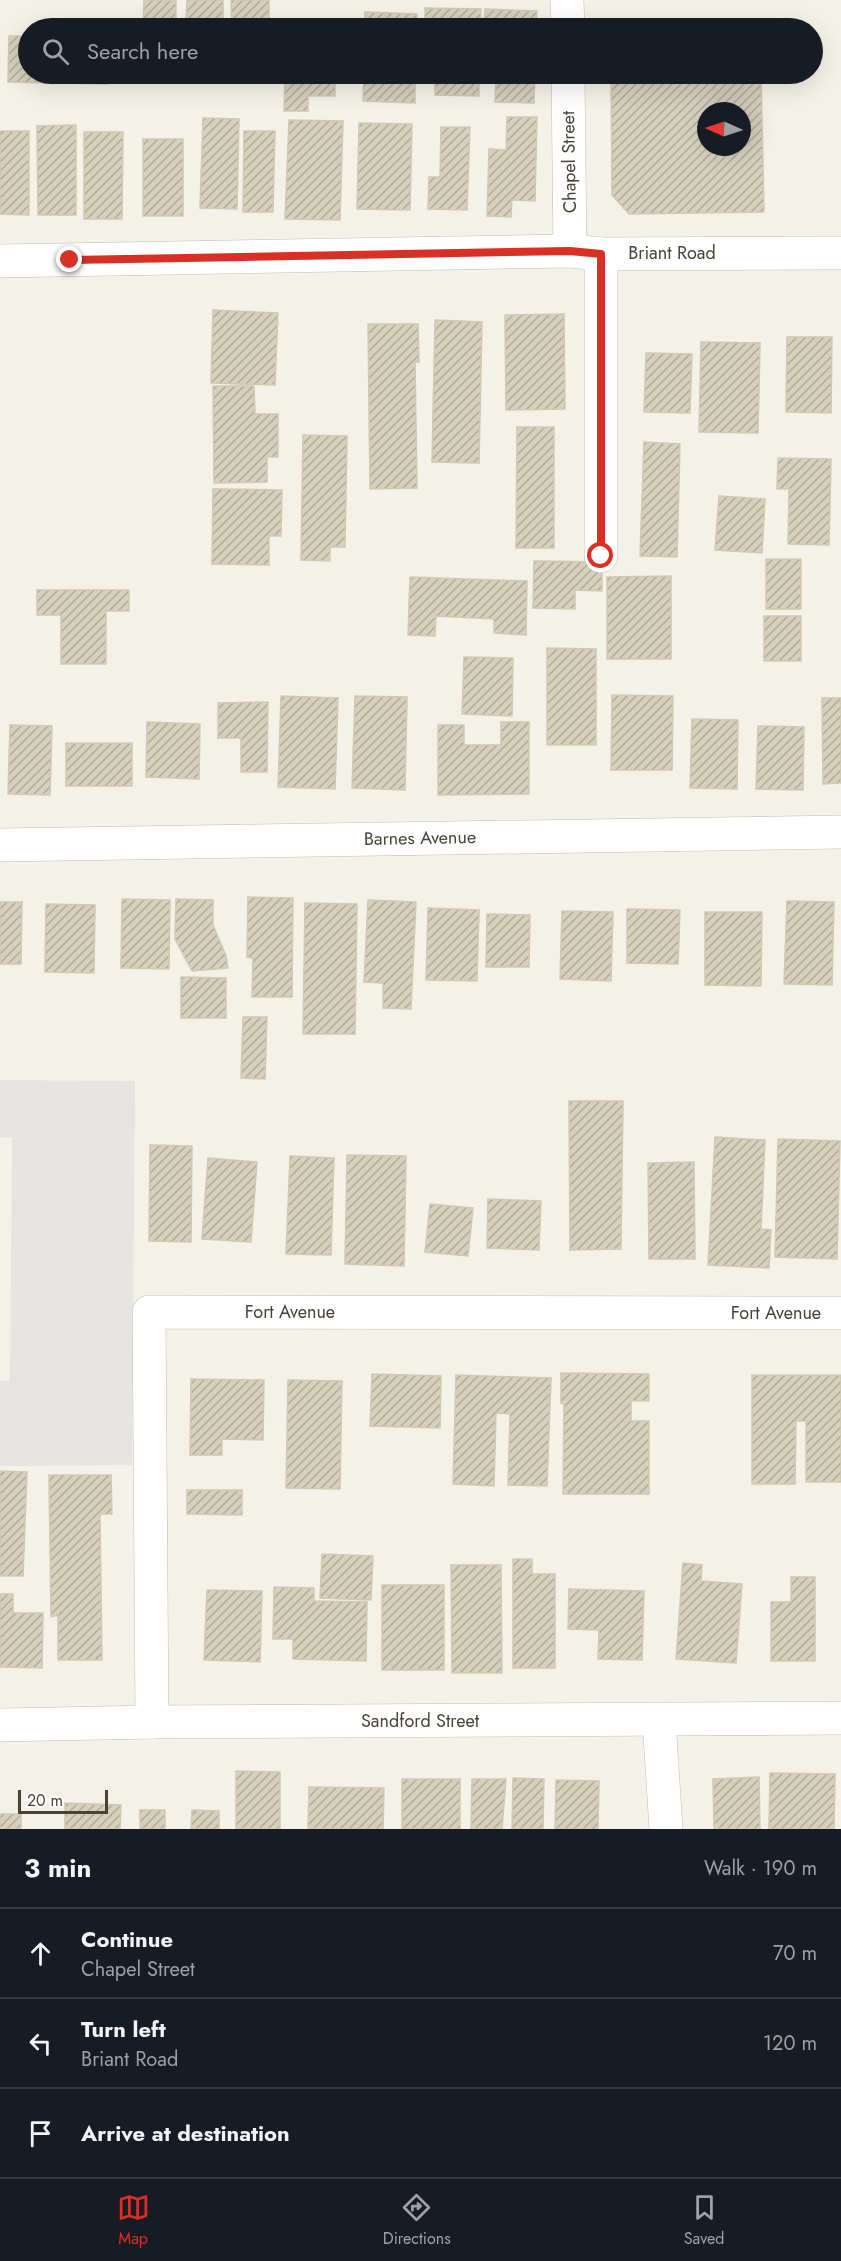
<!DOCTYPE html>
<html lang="en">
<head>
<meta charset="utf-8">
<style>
  :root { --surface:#171b24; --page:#20242c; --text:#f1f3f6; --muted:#9ea1a6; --line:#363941; --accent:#d93025 }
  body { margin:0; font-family:Jost,sans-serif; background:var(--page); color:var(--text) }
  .compass { position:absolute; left:697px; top:102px; width:54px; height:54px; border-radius:50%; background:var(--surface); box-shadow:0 6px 24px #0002; rotate:273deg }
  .scale { position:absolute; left:18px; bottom:15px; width:90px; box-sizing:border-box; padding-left:6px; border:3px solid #484337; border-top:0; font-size:16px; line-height:21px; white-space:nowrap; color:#484337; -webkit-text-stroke:4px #fff; paint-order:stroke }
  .stop { position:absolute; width:18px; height:18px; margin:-14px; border:4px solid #d93025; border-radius:50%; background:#fff }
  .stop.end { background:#d93025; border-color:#fff; box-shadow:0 2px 6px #0008 }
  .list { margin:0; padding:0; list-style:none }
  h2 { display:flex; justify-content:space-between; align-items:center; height:78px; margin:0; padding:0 24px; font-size:26px }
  h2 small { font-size:20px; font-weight:400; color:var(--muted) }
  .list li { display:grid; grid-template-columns:39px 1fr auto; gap:18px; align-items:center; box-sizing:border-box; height:90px; padding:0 24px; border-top:2px solid var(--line) }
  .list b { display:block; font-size:22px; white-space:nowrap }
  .list p { margin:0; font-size:20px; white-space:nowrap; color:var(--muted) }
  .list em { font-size:20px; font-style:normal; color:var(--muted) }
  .icon { flex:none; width:33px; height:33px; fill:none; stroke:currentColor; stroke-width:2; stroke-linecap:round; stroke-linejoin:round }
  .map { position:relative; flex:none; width:841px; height:1829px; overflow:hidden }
  .search { position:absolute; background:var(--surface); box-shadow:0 6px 24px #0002; left:18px; right:18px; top:18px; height:66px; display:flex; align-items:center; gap:15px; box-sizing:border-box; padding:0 21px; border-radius:33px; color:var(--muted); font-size:22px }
  .sheet { height:348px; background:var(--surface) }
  nav { display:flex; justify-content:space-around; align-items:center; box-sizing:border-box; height:84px; border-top:2px solid var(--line); background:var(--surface); font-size:16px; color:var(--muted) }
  nav a { display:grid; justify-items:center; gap:3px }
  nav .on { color:var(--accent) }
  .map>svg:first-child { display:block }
  .parking { fill:#e5e4e0 }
  .building { fill:url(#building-hatch); stroke:#d1c9b1; stroke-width:1.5; fill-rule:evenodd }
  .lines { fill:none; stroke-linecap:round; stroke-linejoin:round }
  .minor-casing { stroke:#c0bcab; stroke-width:34 }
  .minor { stroke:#fff; stroke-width:33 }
  .route { stroke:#d93025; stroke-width:8 }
  .labels { text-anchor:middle; stroke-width:4.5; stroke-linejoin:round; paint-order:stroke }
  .street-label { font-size:18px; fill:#484337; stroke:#fff }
</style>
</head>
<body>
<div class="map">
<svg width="841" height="1829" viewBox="0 0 841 1829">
  <defs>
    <pattern id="building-hatch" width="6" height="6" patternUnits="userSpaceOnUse" patternTransform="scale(1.5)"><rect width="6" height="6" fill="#d6d0bd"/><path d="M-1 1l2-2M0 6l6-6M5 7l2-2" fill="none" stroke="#b0aa9a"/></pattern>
  </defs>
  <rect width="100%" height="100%" fill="#f4f2e8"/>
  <!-- parking -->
  <polygon class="parking" points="0,1080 135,1081 132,1465 0,1466 0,1381 10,1381 12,1138 0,1137"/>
  <!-- building -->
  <g class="building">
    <polygon points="144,0 176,0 176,28 143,28"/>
    <polygon points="187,0 223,0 223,28 186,28"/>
    <polygon points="231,0 269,0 269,28 232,28"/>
    <polygon points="425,8 481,9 480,28 425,28"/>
    <polygon points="485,9 537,11 536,28 484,28"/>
    <polygon points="365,12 417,14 417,28 364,28"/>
    <polygon points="9,36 28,36 28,74 108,74 108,84 8,82"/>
    <polygon points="285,74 335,74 335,96 308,96 308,111 284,111"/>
    <polygon points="364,74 415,74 415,103 363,101"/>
    <polygon points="435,74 479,74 479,96 435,95"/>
    <polygon points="496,74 535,74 534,103 495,102"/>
    <path d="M611 74H761L764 212 629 214 612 195ZM706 111H742V147H706Z"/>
    <polygon points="507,117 537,117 535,201 512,200 511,217 487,216 489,149 506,150"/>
    <polygon points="203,118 239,119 237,209 200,208"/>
    <polygon points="289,120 343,121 340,220 285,219"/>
    <polygon points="359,123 412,124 410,210 357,209"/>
    <polygon points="76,125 76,215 38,215 37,126"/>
    <polygon points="441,127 470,127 467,210 428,209 429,177 440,177"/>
    <polygon points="0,131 29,131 29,215 0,214"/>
    <polygon points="244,131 275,131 273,212 243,212"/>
    <polygon points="84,132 123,132 122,219 84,219"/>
    <rect x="143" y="139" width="40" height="77"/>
    <polygon points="213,310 278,313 275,385 211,383"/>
    <polygon points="564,314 565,409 506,410 505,315"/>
    <polygon points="435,320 482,322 479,463 432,462"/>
    <polygon points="368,324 418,324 419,362 415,362 417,488 370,489"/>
    <polygon points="787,337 832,337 831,413 786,412"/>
    <polygon points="701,342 760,343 758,433 699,432"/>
    <polygon points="646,353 692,354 690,413 644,412"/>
    <polygon points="213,386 254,386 255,414 278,414 278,457 267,457 267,482 214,483"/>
    <polygon points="517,427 554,427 554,548 516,548"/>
    <polygon points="303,435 347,436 345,547 330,547 330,561 301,560"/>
    <polygon points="644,442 680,444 677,557 640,556"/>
    <polygon points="778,458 831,459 829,545 788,544 789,489 777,489"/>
    <polygon points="213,489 282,490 281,536 269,536 269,565 212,564"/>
    <polygon points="719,496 765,499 762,553 715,550"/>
    <rect x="766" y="559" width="35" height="50"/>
    <polygon points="534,561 602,562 602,591 575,590 575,609 533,608"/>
    <polygon points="671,576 671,659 607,659 607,577"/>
    <polygon points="410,577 527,581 526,635 494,633 494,619 436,616 435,636 408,635"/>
    <polygon points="37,590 129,590 129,611 106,611 106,664 61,664 61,615 37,615"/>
    <rect x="764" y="616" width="37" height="45"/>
    <polygon points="547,648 596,649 596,745 547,745"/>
    <polygon points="464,657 513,658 512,716 462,714"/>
    <polygon points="612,695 673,696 672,770 611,770"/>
    <polygon points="281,696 338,698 335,789 278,787"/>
    <polygon points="355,696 407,697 405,790 352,788"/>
    <polygon points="822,698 841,698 841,783 823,784"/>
    <polygon points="268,702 267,772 241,772 241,738 218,738 218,703"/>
    <polygon points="692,719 738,720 737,789 690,788"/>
    <polygon points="147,722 200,724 199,779 146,777"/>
    <polygon points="501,722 529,722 529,794 438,795 438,725 464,725 464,745 501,745"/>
    <polygon points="10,725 52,726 50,795 8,794"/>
    <polygon points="758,726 804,727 803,790 756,789"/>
    <rect x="66" y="743" width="66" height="43"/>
    <polygon points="248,897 293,898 292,997 252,997 253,958 247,957"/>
    <polygon points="122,899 170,900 169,969 121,968"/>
    <polygon points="176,899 213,900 213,925 226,956 228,968 192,971 175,939"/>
    <polygon points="368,900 416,902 411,1009 383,1008 383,983 364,982"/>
    <polygon points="787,901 834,902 832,985 784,984"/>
    <polygon points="0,902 22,902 21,964 0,964"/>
    <polygon points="305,903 357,904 355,1034 303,1034"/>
    <polygon points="46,904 95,905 94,973 45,972"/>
    <polygon points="428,908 479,910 477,981 426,980"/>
    <polygon points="627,909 680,910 678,964 627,963"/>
    <polygon points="562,911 613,912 611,981 560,979"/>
    <polygon points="705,912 762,912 761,986 705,985"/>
    <polygon points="487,914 530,915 529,967 486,967"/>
    <polygon points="181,977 226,978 226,1018 181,1018"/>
    <polygon points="243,1017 267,1017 265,1079 241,1078"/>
    <polygon points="569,1101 623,1101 621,1249 570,1250"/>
    <polygon points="715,1137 765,1140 761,1229 771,1230 769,1268 708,1265"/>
    <polygon points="778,1139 840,1141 837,1259 775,1257"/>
    <polygon points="150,1145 192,1146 191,1242 149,1241"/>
    <polygon points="347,1155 406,1156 404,1266 345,1264"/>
    <polygon points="290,1156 334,1158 331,1255 286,1254"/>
    <polygon points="208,1158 257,1162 251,1242 202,1239"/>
    <polygon points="694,1162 695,1259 649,1259 648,1163"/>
    <polygon points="488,1199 541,1201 539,1250 487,1248"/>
    <polygon points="430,1204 473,1208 468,1256 425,1252"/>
    <polygon points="561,1373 649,1374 649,1401 631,1401 631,1421 649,1421 649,1494 563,1494 564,1404 561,1403"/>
    <polygon points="372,1374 441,1376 440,1428 370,1426"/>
    <polygon points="456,1375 551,1378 547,1486 508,1485 510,1414 496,1413 494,1486 453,1484"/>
    <polygon points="752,1375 841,1375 841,1482 806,1482 806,1421 796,1421 795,1484 752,1484"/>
    <polygon points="191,1379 264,1380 263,1440 222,1439 222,1455 190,1455"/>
    <polygon points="288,1380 342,1381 340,1489 286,1488"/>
    <polygon points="0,1471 27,1472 23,1576 0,1576"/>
    <polygon points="49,1475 111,1475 112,1514 100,1514 102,1660 58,1660 58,1615 51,1617"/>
    <polygon points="187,1490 242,1490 242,1515 187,1514"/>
    <polygon points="322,1554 373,1556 371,1600 320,1598"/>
    <polygon points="513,1559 532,1559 532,1574 555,1574 555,1668 513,1668"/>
    <polygon points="683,1563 702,1565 701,1581 742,1584 736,1663 676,1659"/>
    <polygon points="451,1565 501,1565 502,1673 452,1673"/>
    <polygon points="791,1577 815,1577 815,1661 771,1661 771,1602 791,1602"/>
    <rect x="382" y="1585" width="62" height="85"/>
    <polygon points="274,1587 314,1588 314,1601 367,1602 366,1661 293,1659 293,1639 273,1639"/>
    <polygon points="569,1589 644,1591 642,1660 598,1659 599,1630 568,1629"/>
    <polygon points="207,1590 262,1591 260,1662 204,1660"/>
    <polygon points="0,1594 13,1594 13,1613 43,1613 42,1668 0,1667"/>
    <polygon points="236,1771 280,1772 280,1829 236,1829"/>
    <polygon points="770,1773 835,1774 834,1829 769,1829"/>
    <polygon points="759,1777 760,1829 714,1829 713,1779"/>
    <polygon points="513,1778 544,1779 543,1829 512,1829"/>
    <rect x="402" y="1779" width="58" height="50"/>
    <polygon points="472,1779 506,1779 502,1829 471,1829"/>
    <polygon points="556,1780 599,1781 598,1829 555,1829"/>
    <polygon points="309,1787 384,1788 383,1829 308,1829"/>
    <polygon points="65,1803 121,1805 120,1829 65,1829"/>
    <rect x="140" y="1810" width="25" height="19"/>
    <polygon points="192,1810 219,1811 219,1829 191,1829"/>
    <rect x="0" y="1814" width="21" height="15"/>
  </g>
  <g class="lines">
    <!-- minor casing -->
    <g class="minor-casing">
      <g id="minor">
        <polyline points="567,0 568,28"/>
        <polyline points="568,74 570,251"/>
        <polyline points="601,254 601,556"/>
        <polyline points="0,261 570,251 601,254 841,253"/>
        <polyline points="0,845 841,832"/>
        <polyline points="659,1720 666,1829"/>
        <polyline points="152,1722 149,1312 841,1313"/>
        <polyline points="0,1725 152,1722 841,1718"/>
      </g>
    </g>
    <!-- minor -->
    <use href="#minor" class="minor"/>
  </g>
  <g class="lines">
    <!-- route -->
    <polyline class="route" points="70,260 570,251 601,254 601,556"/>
  </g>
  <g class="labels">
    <!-- street labels -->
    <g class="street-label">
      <text transform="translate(569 162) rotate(-91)" y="6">Chapel Street</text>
      <text x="672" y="259">Briant Road</text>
      <text transform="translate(420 838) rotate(-1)" y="6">Barnes Avenue</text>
      <text x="290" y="1318">Fort Avenue</text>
      <text x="776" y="1319">Fort Avenue</text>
      <text x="420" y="1727">Sandford Street</text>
    </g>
  </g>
</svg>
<svg class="compass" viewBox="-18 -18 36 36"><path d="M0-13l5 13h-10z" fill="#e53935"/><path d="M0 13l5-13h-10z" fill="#9ea1a6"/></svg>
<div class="scale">20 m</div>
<div class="stop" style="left:601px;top:556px"></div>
<div class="stop end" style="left:70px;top:260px"></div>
<div class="search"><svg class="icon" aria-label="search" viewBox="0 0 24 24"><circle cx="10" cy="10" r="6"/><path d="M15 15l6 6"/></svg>Search here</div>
</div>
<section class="sheet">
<h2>3 min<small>Walk · 190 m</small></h2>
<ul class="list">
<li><svg class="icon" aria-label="ahead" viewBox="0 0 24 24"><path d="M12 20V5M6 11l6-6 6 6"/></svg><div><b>Continue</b><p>Chapel Street</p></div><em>70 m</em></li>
<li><svg class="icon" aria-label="left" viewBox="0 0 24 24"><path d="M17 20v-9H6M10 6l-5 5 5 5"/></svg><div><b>Turn left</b><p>Briant Road</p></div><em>120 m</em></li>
<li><svg class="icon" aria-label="arrive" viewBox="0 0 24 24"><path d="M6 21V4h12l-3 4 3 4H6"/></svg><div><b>Arrive at destination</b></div></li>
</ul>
</section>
<nav>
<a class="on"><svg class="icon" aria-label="map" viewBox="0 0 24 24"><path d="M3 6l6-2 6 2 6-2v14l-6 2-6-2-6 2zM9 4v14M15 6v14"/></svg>Map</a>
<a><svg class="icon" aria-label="directions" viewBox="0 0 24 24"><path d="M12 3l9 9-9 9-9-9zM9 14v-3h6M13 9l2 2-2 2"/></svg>Directions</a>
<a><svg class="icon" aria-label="saved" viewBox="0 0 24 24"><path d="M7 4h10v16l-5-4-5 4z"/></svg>Saved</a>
</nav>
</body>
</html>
